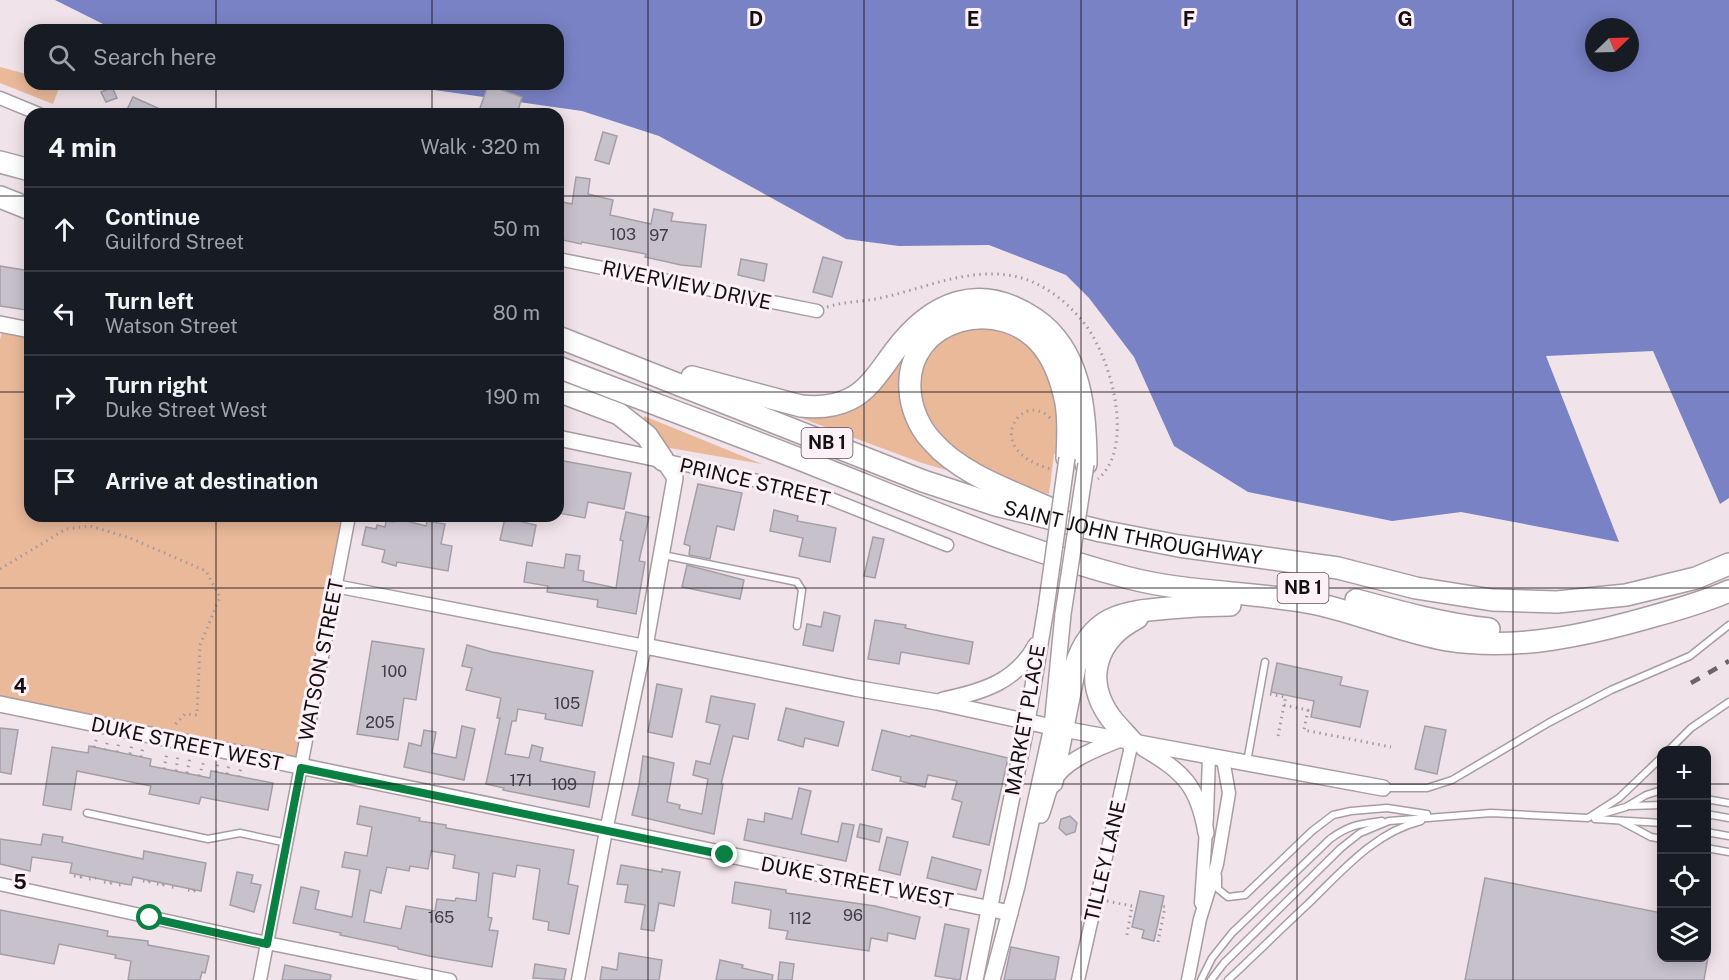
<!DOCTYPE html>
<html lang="en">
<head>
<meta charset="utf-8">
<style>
  :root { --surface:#171b24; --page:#20242c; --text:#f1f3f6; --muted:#9ea1a6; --line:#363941 }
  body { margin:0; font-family:"Public Sans",sans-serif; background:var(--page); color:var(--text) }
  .controls { position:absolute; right:18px; bottom:18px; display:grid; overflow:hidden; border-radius:12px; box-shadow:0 3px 15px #0003 }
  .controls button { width:54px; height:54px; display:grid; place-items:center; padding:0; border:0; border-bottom:2px solid var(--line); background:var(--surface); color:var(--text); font:30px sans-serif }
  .compass { position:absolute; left:1585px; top:18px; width:54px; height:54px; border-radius:50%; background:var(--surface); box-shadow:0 3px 15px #0003; rotate:67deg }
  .stop { position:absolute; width:18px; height:18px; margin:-14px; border:4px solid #0b8043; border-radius:50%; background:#fff }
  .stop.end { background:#0b8043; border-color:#fff; box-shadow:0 2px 6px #0008 }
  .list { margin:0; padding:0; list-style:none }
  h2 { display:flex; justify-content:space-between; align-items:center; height:78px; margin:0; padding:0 24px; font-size:26px }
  h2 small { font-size:20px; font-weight:400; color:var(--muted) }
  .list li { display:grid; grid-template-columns:39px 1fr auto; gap:18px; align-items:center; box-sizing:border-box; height:84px; padding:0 24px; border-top:2px solid var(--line) }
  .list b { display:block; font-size:22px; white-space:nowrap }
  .list p { margin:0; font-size:20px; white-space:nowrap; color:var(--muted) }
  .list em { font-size:20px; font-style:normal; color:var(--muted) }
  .icon { flex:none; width:33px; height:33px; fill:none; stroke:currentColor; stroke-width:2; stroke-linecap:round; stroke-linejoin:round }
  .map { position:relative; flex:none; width:1729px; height:980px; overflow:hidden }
  .search { position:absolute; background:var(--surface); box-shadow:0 3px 15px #0003; left:24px; top:24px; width:540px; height:66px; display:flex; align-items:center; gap:15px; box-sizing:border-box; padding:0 21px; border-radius:18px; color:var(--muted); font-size:22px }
  .panel { position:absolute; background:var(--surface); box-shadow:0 3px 15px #0003; left:24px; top:108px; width:540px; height:414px; border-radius:18px }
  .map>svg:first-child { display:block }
  .green { fill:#eab99a }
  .water { fill:#7a82c6; fill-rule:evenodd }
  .building { fill:#c7c1cc; stroke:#a49ea9; stroke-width:1.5; fill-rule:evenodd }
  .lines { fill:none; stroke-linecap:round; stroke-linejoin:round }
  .service-casing { stroke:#a89ca2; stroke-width:9 }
  .minor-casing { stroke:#a89ca2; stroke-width:15 }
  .tertiary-casing { stroke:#a89ca2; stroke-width:18 }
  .motorway-casing { stroke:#a89ca2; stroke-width:24 }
  .path { stroke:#a49a9e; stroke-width:3; stroke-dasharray:1.5 4.5; stroke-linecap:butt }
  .service { stroke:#fff; stroke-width:6 }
  .minor { stroke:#fff; stroke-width:12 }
  .tertiary { stroke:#fff; stroke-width:15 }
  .motorway { stroke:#fff; stroke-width:21 }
  .rail { stroke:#6c6467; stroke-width:4.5; stroke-dasharray:10 10; stroke-linecap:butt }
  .tertiary-bridge-casing { stroke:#a89ca2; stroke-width:18; stroke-linecap:butt }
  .tertiary-bridge { stroke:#fff; stroke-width:15 }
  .route { stroke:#0b8043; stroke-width:8 }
  .grid { fill:none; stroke:#140f11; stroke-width:1.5; stroke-opacity:0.55 }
  .labels { text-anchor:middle; stroke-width:6; stroke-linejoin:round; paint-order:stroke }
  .number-label { font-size:16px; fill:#413c40 }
  .shield { fill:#fdf0f7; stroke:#5a5256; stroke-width:1.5 }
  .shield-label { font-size:18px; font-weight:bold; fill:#140f11 }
  .street-label { font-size:20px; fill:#140f11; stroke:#fdf0f7 }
  .grid-label { font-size:20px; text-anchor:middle; font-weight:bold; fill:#140f11; stroke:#fdf0f7; stroke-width:6; stroke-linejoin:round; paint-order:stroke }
</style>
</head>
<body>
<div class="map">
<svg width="1729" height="980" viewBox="0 0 1729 980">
  <rect width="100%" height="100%" fill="#f0e3e9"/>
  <!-- green -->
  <g class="green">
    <polygon points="0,67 30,75 30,84 52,84 59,88 53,104 0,83"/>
    <polygon points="4,325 30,330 30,516 349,516 301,768 0,704 0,339"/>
    <path d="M982 327C990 329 1001 329 1009 333 1058 357 1057 409 1059 455L1054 454 1049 494C1018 483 980 472 953 451 917 422 904 361 951 335 960 330 971 329 982 327Z"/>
    <path d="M901 361 908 364 904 375 949 471 919 462 793 415C850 425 867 401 901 361Z"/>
    <polygon points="644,416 762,464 664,447 644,422"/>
  </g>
  <!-- water -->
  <path class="water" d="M55 0H1729V498L1720 504 1653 351 1546 356 1619 542 1461 512 1392 521 1248 492 1174 446 1134 357 1089 298 1066 275 989 245 899 246 846 239 659 136 582 111 392 84H558V30H115ZM1594 27H1630V63H1594Z"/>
  <!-- building -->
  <g class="building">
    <polygon points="488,85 522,97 517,114 478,114"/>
    <polygon points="112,87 117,98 106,102 101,92"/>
    <polygon points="133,97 171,114 125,114"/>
    <polygon points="603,132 617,136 609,164 595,160"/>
    <polygon points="576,177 590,179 588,194 613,200 610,215 651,224 654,209 673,213 671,221 706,225 701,267 681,265 645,257 646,254 582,242 581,244 558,239 558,201 572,204"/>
    <polygon points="823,257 842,262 832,297 813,292"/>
    <polygon points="741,259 767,264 764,281 738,275"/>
    <polygon points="0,266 30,271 30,288 26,310 0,306"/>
    <polygon points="558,460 631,473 624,509 588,502 585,518 558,513"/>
    <polygon points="698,484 742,493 734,530 717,526 710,559 689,555 690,546 684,544"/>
    <polygon points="774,510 798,516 797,521 836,528 830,562 799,556 803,538 770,531"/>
    <polygon points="626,512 649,517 639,561 645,562 636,614 597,607 598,600 547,592 548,586 524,582 527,562 564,568 566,554 580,556 578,570 584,571 583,581 616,588 623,541 620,540"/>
    <polygon points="395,518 426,526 427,521 445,524 441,544 452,546 448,571 397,562 396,566 382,562 385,550 362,545 366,527 376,529 377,525 385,527 386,521 394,522"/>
    <polygon points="505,518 536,525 532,546 500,540"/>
    <polygon points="873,537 884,539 875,578 864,576"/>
    <polygon points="687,565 744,580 740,599 682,587"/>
    <polygon points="824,612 840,616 833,651 803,645 807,624 821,627"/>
    <polygon points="875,620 906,625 905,628 932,634 973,642 969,664 901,652 899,664 868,659"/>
    <polygon points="372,641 424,649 416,700 404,698 398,740 357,734"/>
    <polygon points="467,645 492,652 593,671 582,726 545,719 546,714 518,709 516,721 512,721 505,754 529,758 532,745 543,748 540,761 595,772 589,807 503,790 504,788 486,784 500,718 497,718 501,698 466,690 472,668 462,666"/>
    <polygon points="1277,663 1342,677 1340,685 1368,691 1360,727 1311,717 1314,701 1271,692"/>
    <polygon points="657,684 682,689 672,737 648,732"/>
    <polygon points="711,696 755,704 748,739 733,736 721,784 723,784 714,834 632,815 639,785 643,756 674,763 667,802 680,805 679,809 702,814 708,779 693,775 696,761 710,764 720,725 706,722"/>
    <polygon points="786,708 844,722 838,746 805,738 803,747 778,740"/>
    <polygon points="462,726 475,729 464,780 404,767 409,743 421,746 424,730 436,732 432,753 456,758"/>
    <polygon points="1425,726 1446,730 1437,774 1415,769"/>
    <polygon points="0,728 18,730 11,774 0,772"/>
    <polygon points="882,730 910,737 911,735 1008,758 989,845 953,837 962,802 952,799 957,781 928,775 925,787 900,781 901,777 872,770"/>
    <polygon points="89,746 151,759 150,766 210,778 211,771 273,783 268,810 201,797 199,804 149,794 151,786 77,771 71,810 43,805 52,747 88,753"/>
    <polygon points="799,788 811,791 801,834 838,842 842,823 854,825 846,861 744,840 748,819 764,822 765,813 792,819"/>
    <path d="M360 806 420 818 419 821 446 825V828L574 850 568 884 578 886 569 934 548 930 549 922 533 919 540 869 517 865 515 877 493 873 488 917 492 918 489 930 498 931 492 967 429 956 398 949V947L340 935 341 933 293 923 301 887 319 891 315 909 352 917 360 870 342 867 345 852 367 856 372 827 357 824ZM431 851 455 855 453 868 479 873 476 901 456 898 455 901 437 899 435 911 406 906 401 929 364 922 370 890 381 893 387 867 409 871 410 866 428 869Z"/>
    <polygon points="1070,816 1077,823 1075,832 1066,835 1059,828 1061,819"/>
    <polygon points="860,824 882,829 879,842 857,837"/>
    <polygon points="43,834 63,837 62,842 143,859 144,851 206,863 201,891 133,877 131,885 125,884 70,873 72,863 32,857 30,871 0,864 0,839 41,845"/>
    <polygon points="887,837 908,842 900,875 879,870"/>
    <polygon points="932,857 981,870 976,890 927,878"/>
    <polygon points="621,865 662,872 662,869 680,872 674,906 659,903 654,931 641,929 645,905 625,902 628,885 617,884"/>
    <polygon points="237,872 253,875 251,883 261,885 254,912 230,905"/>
    <polygon points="1485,878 1662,913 1662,957 1708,957 1704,980 1465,980"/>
    <polygon points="735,882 786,890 786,893 875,906 920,917 915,939 888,933 887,941 871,938 869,951 786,939 788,931 769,928 771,910 732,903"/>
    <polygon points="1140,891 1164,896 1154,941 1142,938 1144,930 1132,927"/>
    <polygon points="0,910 108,931 107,936 148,941 148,945 209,956 205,973 202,972 200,980 128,980 131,961 115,958 116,955 59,944 54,964 0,954"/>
    <polygon points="945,924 969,929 960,980 935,976"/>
    <polygon points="1011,947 1059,957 1055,980 1004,980"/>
    <polygon points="619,953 662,960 659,980 600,980 602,967 617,970"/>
    <polygon points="720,960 743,965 742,968 773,975 772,980 716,980"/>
    <polygon points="780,962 794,964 792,980 778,980"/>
    <polygon points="535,964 566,969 564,980 533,978"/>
    <polygon points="285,965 331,975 330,980 282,980"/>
  </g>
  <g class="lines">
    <!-- service casing -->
    <g class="service-casing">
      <g id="service">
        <polyline points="663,555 797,582 802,590 797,626"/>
        <polyline points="1669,750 1691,728 1729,702"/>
        <polyline points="1247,762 1265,662"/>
        <polyline points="1383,788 1427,788 1452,780 1550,722 1611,690 1690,656 1729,625"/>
        <polyline points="1706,799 1729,803"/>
        <polyline points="1629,806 1662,805"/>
        <polyline points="87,813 208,839 240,833 287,843"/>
        <polyline points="1706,814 1729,818"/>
        <polyline points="1595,816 1626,807 1646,795 1662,790"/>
        <polyline points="1595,819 1662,823"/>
        <polyline points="1621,821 1651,837 1662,839"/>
        <polyline points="1706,832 1729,836"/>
        <polyline points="1706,848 1729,852"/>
        <polyline points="1218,876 1218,889 1228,897 1245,895 1312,831 1333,815 1351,811 1387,808 1427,814"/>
        <path d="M1201 980 1212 958 1232 933 1330 839C1349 825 1359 824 1382 821"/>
        <polyline points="1211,980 1224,963 1341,848 1360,833 1389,821 1491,813 1588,818 1619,798 1662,757"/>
        <path d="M1228 980C1255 955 1281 929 1308 904 1342 871 1375 832 1421 821"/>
      </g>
    </g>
    <!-- minor casing -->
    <g class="minor-casing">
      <g id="minor">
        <polyline points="0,98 39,114"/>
        <polyline points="558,259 817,311"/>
        <polyline points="663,460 821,495 947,545"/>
        <polyline points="335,586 645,646 606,831 578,980"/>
        <polyline points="0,884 267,943 450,980"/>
        <polyline points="1201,903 1207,815 1209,756"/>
        <polyline points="260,980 349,516"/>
        <polyline points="1078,980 1132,742"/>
        <polyline points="1188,980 1200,919 1217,864 1229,793 1223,759"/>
      </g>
    </g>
    <!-- tertiary casing -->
    <g class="tertiary-casing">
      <g id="tertiary">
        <polyline points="0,324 30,330"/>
        <polyline points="558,438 663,460 675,478 645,646 854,688 937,702 1052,727"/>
        <path d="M943 700C982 692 1016 682 1036 645"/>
        <polyline points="0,704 1010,913"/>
        <polyline points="1063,729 1383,788"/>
        <path d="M1143 748C1183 772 1198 785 1206 833"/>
        <path d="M1041 815C1045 805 1047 793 1052 783 1064 760 1096 749 1118 740"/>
        <polyline points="975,980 1027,722 1046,608"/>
        <polyline points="992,980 1017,886 1052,727 1063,614"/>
      </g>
    </g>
    <!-- motorway casing -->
    <g class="motorway-casing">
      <g id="motorway">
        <polyline points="0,162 30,170"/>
        <polyline points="0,197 30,209"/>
        <path id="s1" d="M558 337 923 481 996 505 1101 531 1179 546 1338 568 1416 588 1492 600 1557 602 1626 595 1696 578 1729 564"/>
        <path d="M558 367C646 401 734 433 822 468 923 508 1024 551 1129 578 1191 594 1255 591 1317 604 1362 614 1402 632 1447 640 1516 651 1588 635 1654 616 1679 609 1704 602 1729 591"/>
        <path d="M692 377 801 406C819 408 834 407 850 399 869 390 882 368 894 352 931 302 979 281 1035 319 1082 351 1086 413 1086 464"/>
        <polyline points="558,391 619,414 647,436 663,460"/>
        <path d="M1049 508C1009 490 960 474 931 440 919 427 911 408 910 390 905 317 1003 293 1044 348 1056 364 1062 383 1066 403 1069 421 1068 440 1067 458"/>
        <path d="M1356 600C1400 612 1444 624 1489 629"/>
        <path d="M1132 742C1125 734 1117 726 1110 717 1083 679 1096 639 1137 618"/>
        <path d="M1052 782 1075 667C1091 616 1121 612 1169 608 1189 606 1210 605 1230 605"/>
      </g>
    </g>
    <!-- path -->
    <g class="path">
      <path d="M827 307C846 301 865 302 885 297 928 287 973 266 1018 277 1046 284 1071 305 1087 327 1112 362 1135 447 1098 479"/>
      <path d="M1050 418C1022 389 979 450 1051 469"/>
      <polyline points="0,569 66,529 90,526 130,538 206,571 220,597 200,645 197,715 185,714 173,727"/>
      <polyline points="1270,694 1285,697"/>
      <polyline points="1284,705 1312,711"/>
      <polyline points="1308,710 1304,730 1391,747"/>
      <polyline points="1278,736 1286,695"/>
      <polyline points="94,747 97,737"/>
      <polyline points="105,750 108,740"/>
      <polyline points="117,752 119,742"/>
      <polyline points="130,754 132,744"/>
      <polyline points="141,757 143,747"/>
      <polyline points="164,769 167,753"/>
      <polyline points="176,771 178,755"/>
      <polyline points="216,772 218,762"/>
      <polyline points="187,773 190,757"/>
      <polyline points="227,774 229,764"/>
      <polyline points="199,776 204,761"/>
      <polyline points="239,777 241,767"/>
      <polyline points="74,876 81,877 81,875"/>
      <polyline points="89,879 96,878"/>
      <polyline points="143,881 149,882 149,880"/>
      <polyline points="104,882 111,883 111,881"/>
      <polyline points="157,884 163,885 163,883"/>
      <polyline points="119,885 125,884"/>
      <polyline points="172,887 177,888 177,886"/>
      <polyline points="188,890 194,891 194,890"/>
      <polyline points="1107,901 1137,907"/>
      <polyline points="1127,935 1132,906"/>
      <polyline points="1158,942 1165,907 1162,906"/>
    </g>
    <!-- service -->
    <use href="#service" class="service"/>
    <!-- minor -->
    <use href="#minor" class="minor"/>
    <!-- tertiary -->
    <use href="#tertiary" class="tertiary"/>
    <!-- motorway -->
    <use href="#motorway" class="motorway"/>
    <!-- rail -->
    <polyline class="rail" points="1691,683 1729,661"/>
    <!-- tertiary-bridge casing -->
    <g class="tertiary-bridge-casing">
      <g id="tertiary-bridge">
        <polyline points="1046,608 1067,458"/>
        <polyline points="1063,614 1086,464"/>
      </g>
    </g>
    <!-- tertiary-bridge -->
    <use href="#tertiary-bridge" class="tertiary-bridge"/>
  </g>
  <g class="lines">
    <!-- route -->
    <polyline class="route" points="150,918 267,944 301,768 725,855"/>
  </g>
  <!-- grid -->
  <path class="grid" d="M216 0V30M432 0V30M648 0V980M864 0V980M1081 0V980M1297 0V980M1513 0V980M216 84V114M432 84V114M0 196H30M558 196H1729M0 392H30M558 392H1729M216 516V980M432 516V980M0 588H1729M0 784H1662M1706 784H1729"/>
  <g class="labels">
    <!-- number labels -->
    <g class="number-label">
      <text x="623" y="240">103</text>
      <text x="659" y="241">97</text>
      <text x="394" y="677">100</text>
      <text x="567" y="709">105</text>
      <text x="380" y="728">205</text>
      <text x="521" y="786">171</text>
      <text x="564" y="790">109</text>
      <text x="853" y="921">96</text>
      <text x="441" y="923">165</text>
      <text x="800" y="924">112</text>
    </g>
    <!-- shield labels -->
    <g class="shield">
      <rect x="801.5" y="428" width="51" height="30" rx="4.5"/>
      <rect x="1277.5" y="573" width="51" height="30" rx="4.5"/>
    </g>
    <g class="shield-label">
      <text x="827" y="449">NB 1</text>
      <text x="1303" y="594">NB 1</text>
    </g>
    <!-- street labels -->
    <g class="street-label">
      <text transform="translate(687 285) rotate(12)" y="7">RIVERVIEW DRIVE</text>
      <text transform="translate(755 482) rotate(13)" y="7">PRINCE STREET</text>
      <text dy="7" stroke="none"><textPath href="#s1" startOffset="609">SAINT JOHN THROUGHWAY</textPath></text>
      <text transform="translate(321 660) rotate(-79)" y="7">WATSON STREET</text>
      <text transform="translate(1025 720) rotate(-80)" y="7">MARKET PLACE</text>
      <text transform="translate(187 744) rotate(12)" y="7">DUKE STREET WEST</text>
      <text transform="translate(1105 861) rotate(-77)" y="7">TILLEY LANE</text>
      <text transform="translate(857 882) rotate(11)" y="7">DUKE STREET WEST</text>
    </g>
  </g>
  <g class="grid-label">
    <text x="756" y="26">D</text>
    <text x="973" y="26">E</text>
    <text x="1189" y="26">F</text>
    <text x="1405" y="26">G</text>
    <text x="20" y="693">4</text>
    <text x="20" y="889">5</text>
  </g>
</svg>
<div class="controls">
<button>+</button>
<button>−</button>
<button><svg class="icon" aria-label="locate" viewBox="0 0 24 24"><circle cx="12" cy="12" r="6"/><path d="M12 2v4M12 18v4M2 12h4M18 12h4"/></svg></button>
<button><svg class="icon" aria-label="layers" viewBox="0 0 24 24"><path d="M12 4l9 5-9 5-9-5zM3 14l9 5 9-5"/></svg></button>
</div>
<svg class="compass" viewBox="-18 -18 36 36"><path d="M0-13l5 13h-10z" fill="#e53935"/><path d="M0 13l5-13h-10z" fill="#9ea1a6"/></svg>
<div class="stop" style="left:150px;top:918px"></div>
<div class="stop end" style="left:725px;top:855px"></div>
<div class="search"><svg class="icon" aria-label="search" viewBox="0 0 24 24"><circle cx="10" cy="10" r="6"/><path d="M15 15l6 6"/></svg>Search here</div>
<section class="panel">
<h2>4 min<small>Walk · 320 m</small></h2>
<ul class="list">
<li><svg class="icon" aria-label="ahead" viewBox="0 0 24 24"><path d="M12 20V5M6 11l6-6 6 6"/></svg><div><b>Continue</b><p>Guilford Street</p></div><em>50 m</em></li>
<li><svg class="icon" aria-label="left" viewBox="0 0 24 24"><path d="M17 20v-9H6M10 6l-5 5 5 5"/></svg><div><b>Turn left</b><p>Watson Street</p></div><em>80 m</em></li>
<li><svg class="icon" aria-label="right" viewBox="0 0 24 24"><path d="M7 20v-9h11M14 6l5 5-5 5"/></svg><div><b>Turn right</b><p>Duke Street West</p></div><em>190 m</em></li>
<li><svg class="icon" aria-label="arrive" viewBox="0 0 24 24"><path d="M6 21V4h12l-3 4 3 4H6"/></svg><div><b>Arrive at destination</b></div></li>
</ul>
</section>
</div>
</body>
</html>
